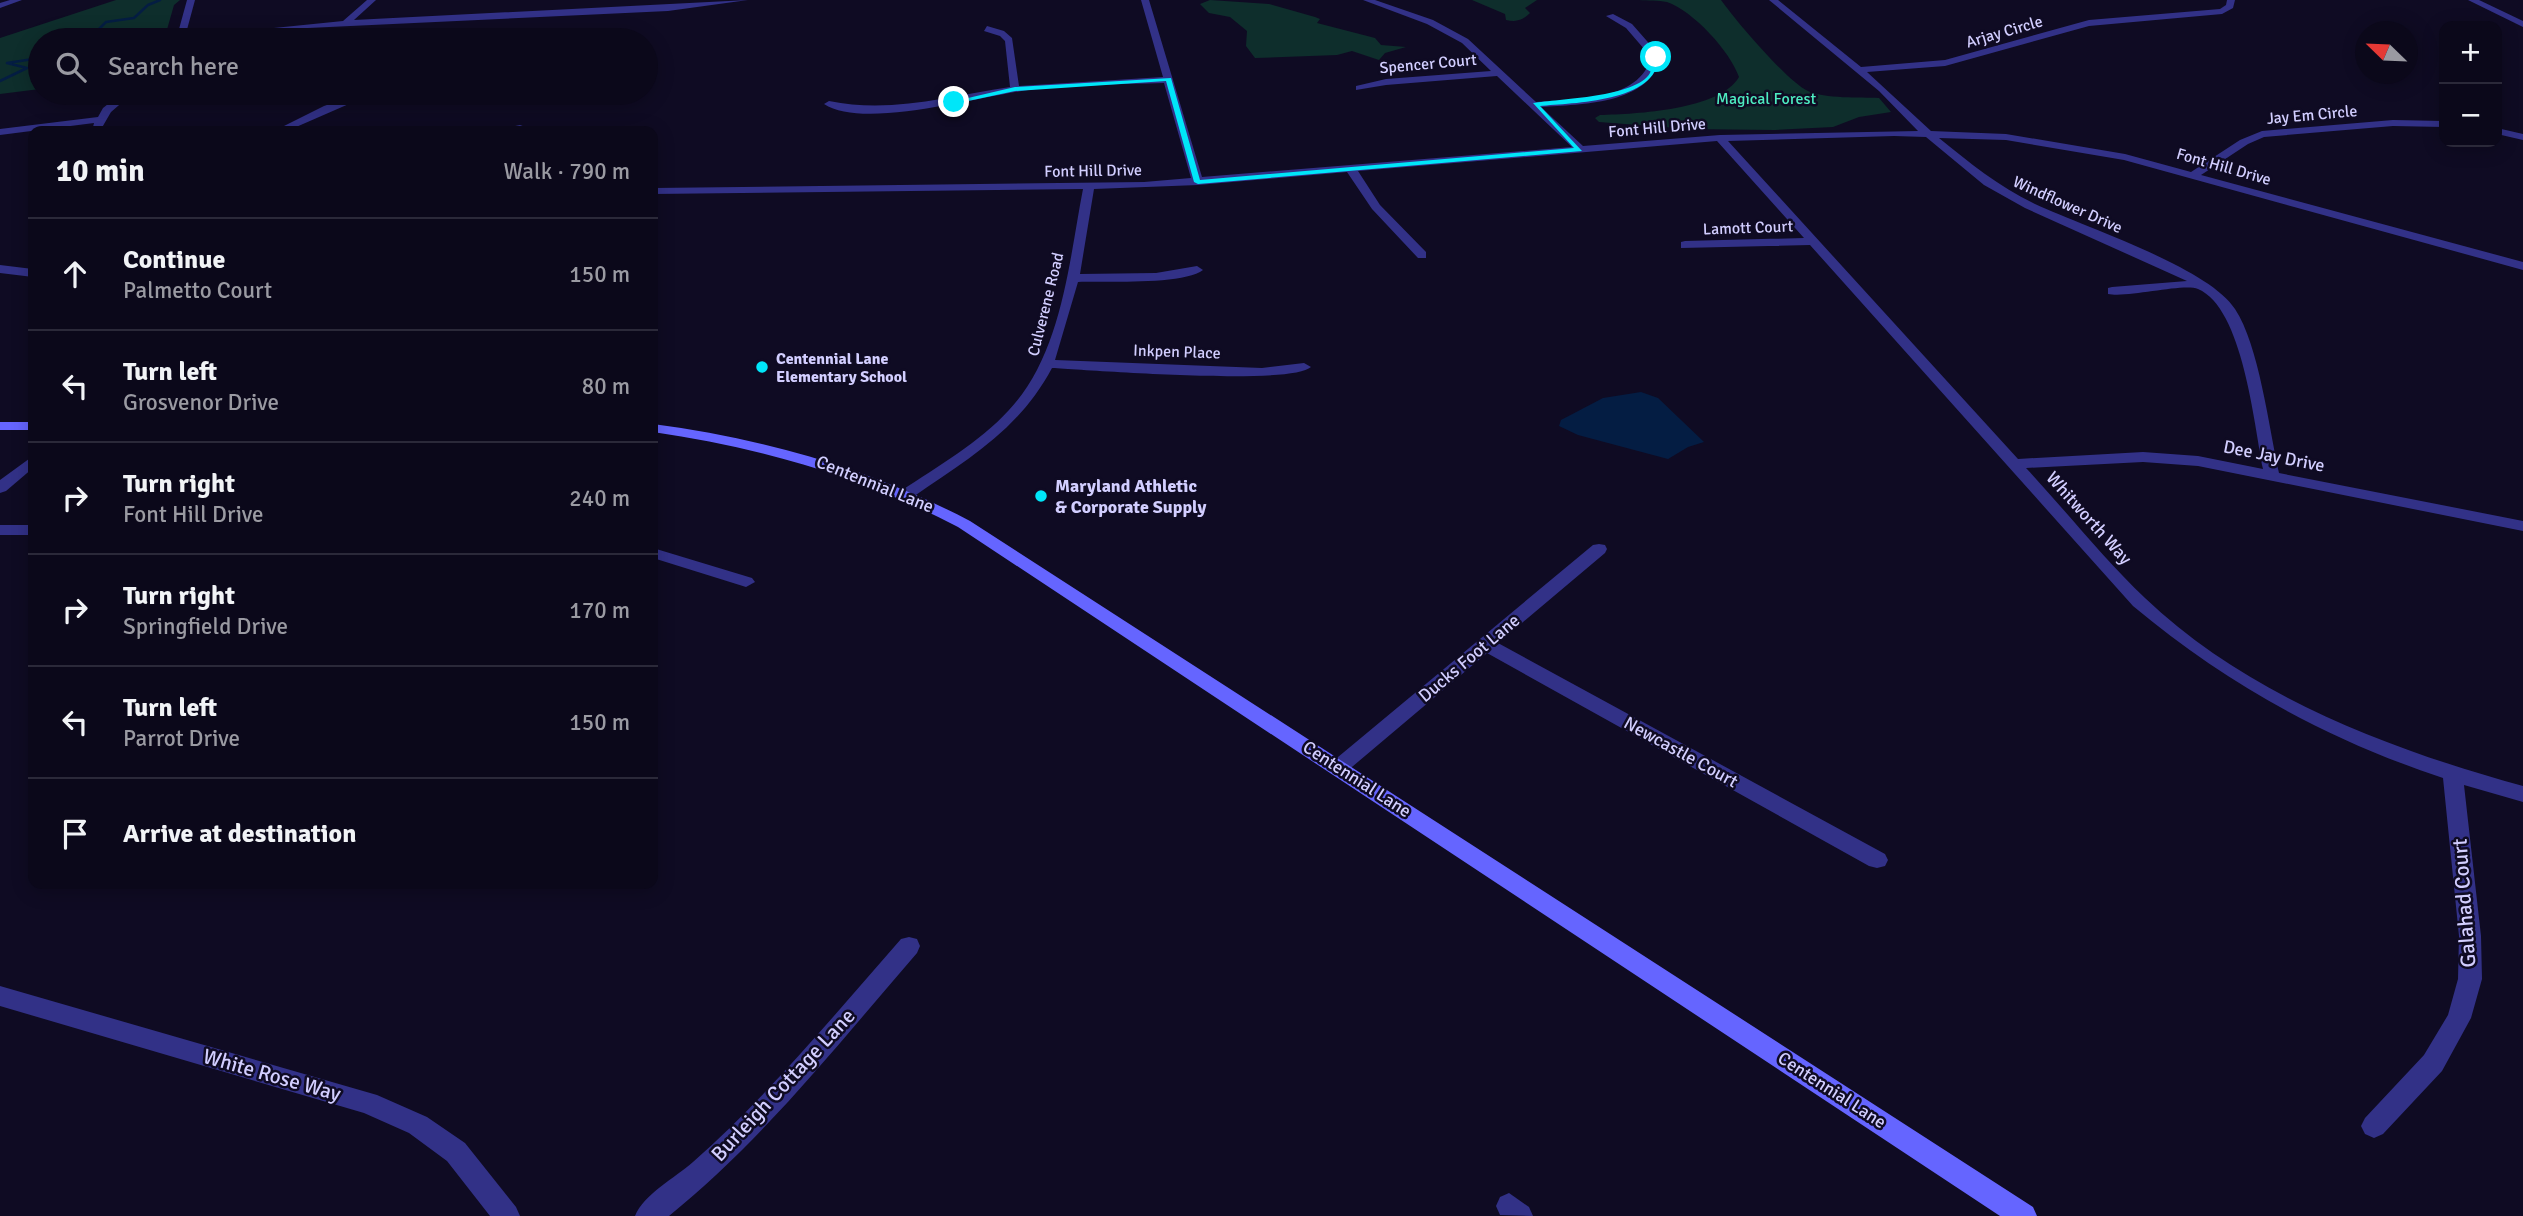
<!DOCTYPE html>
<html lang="en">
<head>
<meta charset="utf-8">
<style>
  :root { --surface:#0b081a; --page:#191627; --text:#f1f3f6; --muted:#9a9aa2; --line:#2b2939 }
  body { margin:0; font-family:Signika,sans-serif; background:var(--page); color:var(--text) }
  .controls { position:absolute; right:21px; top:21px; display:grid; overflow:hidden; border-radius:14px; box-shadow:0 4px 18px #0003 }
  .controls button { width:63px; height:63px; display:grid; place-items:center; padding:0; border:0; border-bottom:2px solid var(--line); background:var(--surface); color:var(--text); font:35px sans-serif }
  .compass { position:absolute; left:2355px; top:21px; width:63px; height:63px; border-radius:50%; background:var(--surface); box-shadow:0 4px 18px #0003; rotate:293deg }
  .stop { position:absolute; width:21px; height:21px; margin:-16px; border:5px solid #00e6f9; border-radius:50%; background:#fff }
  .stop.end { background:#00e6f9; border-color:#fff; box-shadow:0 2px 7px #0008 }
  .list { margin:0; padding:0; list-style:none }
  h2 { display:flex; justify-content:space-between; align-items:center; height:91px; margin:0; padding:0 28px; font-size:30px }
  h2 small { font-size:23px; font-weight:400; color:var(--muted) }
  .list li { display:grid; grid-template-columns:46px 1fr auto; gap:21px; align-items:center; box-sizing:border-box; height:112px; padding:0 28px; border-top:2px solid var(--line) }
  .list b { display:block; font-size:26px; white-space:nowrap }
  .list p { margin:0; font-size:23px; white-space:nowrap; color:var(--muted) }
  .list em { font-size:23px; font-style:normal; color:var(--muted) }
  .icon { flex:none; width:38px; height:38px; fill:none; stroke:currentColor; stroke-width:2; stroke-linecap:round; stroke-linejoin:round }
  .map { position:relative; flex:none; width:2523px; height:1216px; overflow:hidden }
  .search { position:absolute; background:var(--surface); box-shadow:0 4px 18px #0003; left:28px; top:28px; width:630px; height:77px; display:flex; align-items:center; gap:18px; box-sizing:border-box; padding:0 24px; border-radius:38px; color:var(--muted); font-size:26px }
  .panel { position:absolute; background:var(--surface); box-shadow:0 4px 18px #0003; left:28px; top:126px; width:630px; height:763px; border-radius:14px }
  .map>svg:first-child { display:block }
  .green { fill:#0e2e2c }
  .water { fill:#041d43 }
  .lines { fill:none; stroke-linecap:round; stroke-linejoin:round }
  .stream { stroke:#041d43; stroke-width:2.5 }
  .street { fill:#323187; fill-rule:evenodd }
  .secondary { fill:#6565ff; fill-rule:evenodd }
  .route { fill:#00e6f9 }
  .poi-dot { fill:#00e6f9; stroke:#0f0b23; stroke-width:2.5 }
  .labels { text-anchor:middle; stroke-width:5; stroke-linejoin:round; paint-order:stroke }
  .far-street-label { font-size:16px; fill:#d2ceff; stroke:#0f0b23 }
  .far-park-label { font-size:16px; fill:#4debc0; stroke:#0f0b23 }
  .far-poi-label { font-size:16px; font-weight:bold; fill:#d2ceff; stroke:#0f0b23; text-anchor:start }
  .street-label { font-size:18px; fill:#d2ceff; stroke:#0f0b23 }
  .poi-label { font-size:18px; font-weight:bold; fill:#d2ceff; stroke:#0f0b23; text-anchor:start }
  .near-street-label { font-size:21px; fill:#d2ceff; stroke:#0f0b23 }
</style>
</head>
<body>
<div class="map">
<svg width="2523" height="1216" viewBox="0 0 2523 1216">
  <rect width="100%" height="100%" fill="#0f0b23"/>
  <!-- green -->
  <g class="green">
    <polygon points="116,0 180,0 174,5 164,40 40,40 40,89 0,94 0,38"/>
    <polygon points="1210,0 1269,4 1315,17 1320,19 1317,23 1375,38 1381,45 1406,47 1385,53 1379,60 1352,51 1337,55 1255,58 1246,46 1247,31 1230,17 1209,13 1200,4"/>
    <path d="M1472 0H1537L1525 8 1530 13C1522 21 1516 22 1506 20L1505 14Z"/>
    <path d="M1639 0H1721C1736 21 1787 81 1808 91 1825 99 1860 97 1879 98L1891 112 1859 117 1833 127 1775 130 1690 129 1599 122 1595 118 1600 115C1636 114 1720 110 1739 77 1730 51 1693 11 1667 2 1658 0 1648 1 1639 0Z"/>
  </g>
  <!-- water -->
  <polygon class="water" points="1641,392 1658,398 1704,442 1688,447 1668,459 1578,435 1559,426 1561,420 1603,398"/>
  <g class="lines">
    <!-- stream -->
    <g class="stream">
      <polyline points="72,40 97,31 106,22 134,18 148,5 160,0"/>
      <polyline points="0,81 27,68 7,63 40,58"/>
    </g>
    <!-- street -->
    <g class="street">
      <polygon points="10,0 22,0 0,8 0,3"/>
      <polygon points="187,0 195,0 185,37 343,21 367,0 376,0 354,20 748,0 668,11 308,28 200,40 176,40"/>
      <path d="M1141 0H1149L1202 177 1572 147 1497 76 1386 85 1356 90V86L1386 79 1491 71 1462 43 1427 24 1363 0H1375L1433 20 1468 39 1536 102C1573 99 1640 102 1651 57L1626 28 1606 16 1613 14 1632 24 1661 57C1649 105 1582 104 1541 107L1583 146 1720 135 1918 131 1879 91 1769 0H1778L1861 67 1945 60 2089 20 2220 9 2226 5 2227 0H2235L2233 8 2222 14 2089 26 1945 66 1867 72 1931 131 2006 134 2125 154 2191 172 2240 140 2262 131 2393 120 2444 121V127L2393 126 2264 137 2248 144 2201 175 2523 262V270L2124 160 2006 140 1939 138C1970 163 1999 187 2035 204 2084 227 2208 267 2235 309 2259 345 2269 428 2279 473L2523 521V531L2198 466 2143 462 2026 468C2066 511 2103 558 2145 598 2248 696 2389 749 2523 786V802L2464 785 2481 936 2482 979 2471 1018 2442 1071 2383 1134 2374 1138 2365 1134 2361 1126 2365 1118 2424 1055 2448 1015 2458 979 2459 936 2443 778C2326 739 2228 685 2133 606L1810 245 1681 248V242L1685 241 1804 238 1717 141 1358 171 1380 205 1426 252V258H1418L1372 209 1347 172 1198 185 1094 189 1080 274 1156 273 1197 266 1203 270C1184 285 1105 281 1078 282L1055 360 1262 368 1304 363 1311 367C1290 386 1091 370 1052 368 1019 430 968 459 913 497H901L899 494 901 491C938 466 979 443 1009 410 1062 354 1069 261 1083 189L653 194V188L1144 182 1191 178 1164 83C1121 84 1078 85 1036 89 986 94 865 131 824 104L829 101C891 114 949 96 1010 87L1005 41 1000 36 984 31 987 26 1004 31 1012 38 1019 86 1163 77ZM1894 136 1926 137 1984 185 2025 208 2187 281 2112 287 2108 288V294C2129 298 2183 283 2198 289 2243 308 2254 424 2263 469L2198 456 2143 452 2018 459 1728 141Z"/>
      <polygon points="2468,0 2479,0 2523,21 2523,27"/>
      <polygon points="122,93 133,93 111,112 100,131 92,131 94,123 0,135 0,129 98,117 103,108"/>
      <polygon points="361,93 374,93 287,131 274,131 324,106"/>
      <polygon points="520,125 536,131 499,131 500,129"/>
      <polygon points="2497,128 2523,134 2523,140 2497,134"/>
      <polygon points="0,265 33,269 33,277 0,273"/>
      <polygon points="33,456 33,468 6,491 0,493 0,480"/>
      <rect x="0" y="525" width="33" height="10"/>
      <polygon points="1599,544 1605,545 1607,549 1605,553 1498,643 1885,854 1888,860 1885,866 1877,868 1869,866 1487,653 1346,772 1339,774 1332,772 1329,767 1332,762 1593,545"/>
      <polygon points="653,548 752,578 755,582 746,587 653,558"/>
      <path d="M909 937 917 939 920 946 917 953C838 1044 763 1140 669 1216H635C644 1194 675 1178 693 1162 769 1095 834 1015 901 939Z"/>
      <polygon points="0,986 377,1095 427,1117 465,1143 516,1207 520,1216 490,1216 447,1161 409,1133 364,1113 0,1006"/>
      <polygon points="1509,1193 1529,1207 1533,1216 1500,1215 1496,1206 1500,1197"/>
    </g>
    <!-- secondary -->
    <g class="secondary">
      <rect x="0" y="422" width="33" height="8"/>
      <path d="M653 424C765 439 869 468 970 521L2033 1207 2037 1216H2000L958 527C861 476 761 448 653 432Z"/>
    </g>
  </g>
  <!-- route -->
  <path class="route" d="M1658 55C1661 102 1573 103 1540 106L1582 151 1198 184 1194 182 1166 81 1015 91 954 104 951 102 1015 87 1171 78 1200 180 1574 148 1533 103C1558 99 1637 97 1650 73 1652 68 1652 62 1653 57Z"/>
  <!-- markers -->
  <g class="poi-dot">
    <circle cx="762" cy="367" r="7"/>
    <circle cx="1041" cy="496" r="7"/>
  </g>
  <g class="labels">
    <!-- far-street labels -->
    <g class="far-street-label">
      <text transform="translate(2004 31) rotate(-16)" y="6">Arjay Circle</text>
      <text transform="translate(1428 63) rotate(-5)" y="6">Spencer Court</text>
      <text transform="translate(2312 114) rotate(-5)" y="6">Jay Em Circle</text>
      <text transform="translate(1657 127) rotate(-5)" y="6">Font Hill Drive</text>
      <text transform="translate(2224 166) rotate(16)" y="6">Font Hill Drive</text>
      <text transform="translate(1093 170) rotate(-1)" y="6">Font Hill Drive</text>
      <text transform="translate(2068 204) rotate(24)" y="6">Windflower Drive</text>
      <text transform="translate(1748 227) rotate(-2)" y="6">Lamott Court</text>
      <text transform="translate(1045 304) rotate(-76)" y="6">Culverene Road</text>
      <text transform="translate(1177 351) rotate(2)" y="6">Inkpen Place</text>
    </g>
    <!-- far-park labels -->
    <g class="far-park-label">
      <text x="1766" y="104">Magical Forest</text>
    </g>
    <!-- far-poi labels -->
    <g class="far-poi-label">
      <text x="776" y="364">Centennial Lane<tspan x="776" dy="18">Elementary School</tspan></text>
    </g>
    <!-- street labels -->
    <g class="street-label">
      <text transform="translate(2274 456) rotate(11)" y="6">Dee Jay Drive</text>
      <text transform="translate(875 484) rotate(22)" y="6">Centennial Lane</text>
      <text transform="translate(2089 518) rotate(48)" y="6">Whitworth Way</text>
      <text transform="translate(1469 658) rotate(-40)" y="6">Ducks Foot Lane</text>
      <text transform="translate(1681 752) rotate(29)" y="6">Newcastle Court</text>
      <text transform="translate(1357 779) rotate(33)" y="6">Centennial Lane</text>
      <text transform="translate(1832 1090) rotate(33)" y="6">Centennial Lane</text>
    </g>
    <!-- poi labels -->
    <g class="poi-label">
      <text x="1055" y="492">Maryland Athletic<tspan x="1055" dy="21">&amp; Corporate Supply</tspan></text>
    </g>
    <!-- near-street labels -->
    <g class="near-street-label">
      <text transform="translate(2464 903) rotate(-94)" y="7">Galahad Court</text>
      <text transform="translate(272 1075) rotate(16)" y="7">White Rose Way</text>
      <text transform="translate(783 1085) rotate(-47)" y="7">Burleigh Cottage Lane</text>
    </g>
  </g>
</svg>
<div class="controls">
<button>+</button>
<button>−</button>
</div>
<svg class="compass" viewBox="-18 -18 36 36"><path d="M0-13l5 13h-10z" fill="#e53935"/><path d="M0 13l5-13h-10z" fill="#9a9aa2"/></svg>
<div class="stop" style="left:1656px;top:57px"></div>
<div class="stop end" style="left:954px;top:102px"></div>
<div class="search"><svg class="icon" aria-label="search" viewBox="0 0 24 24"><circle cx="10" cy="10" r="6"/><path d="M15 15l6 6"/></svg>Search here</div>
<section class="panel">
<h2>10 min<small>Walk · 790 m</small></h2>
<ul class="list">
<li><svg class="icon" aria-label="ahead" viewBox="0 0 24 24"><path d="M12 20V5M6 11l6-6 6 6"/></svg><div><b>Continue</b><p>Palmetto Court</p></div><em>150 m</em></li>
<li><svg class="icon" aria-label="left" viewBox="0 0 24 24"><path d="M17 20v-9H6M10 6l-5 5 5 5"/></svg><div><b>Turn left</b><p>Grosvenor Drive</p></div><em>80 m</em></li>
<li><svg class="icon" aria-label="right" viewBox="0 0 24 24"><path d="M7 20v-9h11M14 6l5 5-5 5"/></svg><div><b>Turn right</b><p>Font Hill Drive</p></div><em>240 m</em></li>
<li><svg class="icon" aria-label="right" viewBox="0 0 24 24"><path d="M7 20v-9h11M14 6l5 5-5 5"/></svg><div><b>Turn right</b><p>Springfield Drive</p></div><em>170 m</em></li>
<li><svg class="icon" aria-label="left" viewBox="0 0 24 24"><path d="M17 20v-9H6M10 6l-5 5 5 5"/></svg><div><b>Turn left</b><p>Parrot Drive</p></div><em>150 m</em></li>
<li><svg class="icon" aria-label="arrive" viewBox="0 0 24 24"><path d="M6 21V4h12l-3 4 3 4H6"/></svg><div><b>Arrive at destination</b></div></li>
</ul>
</section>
</div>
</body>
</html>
